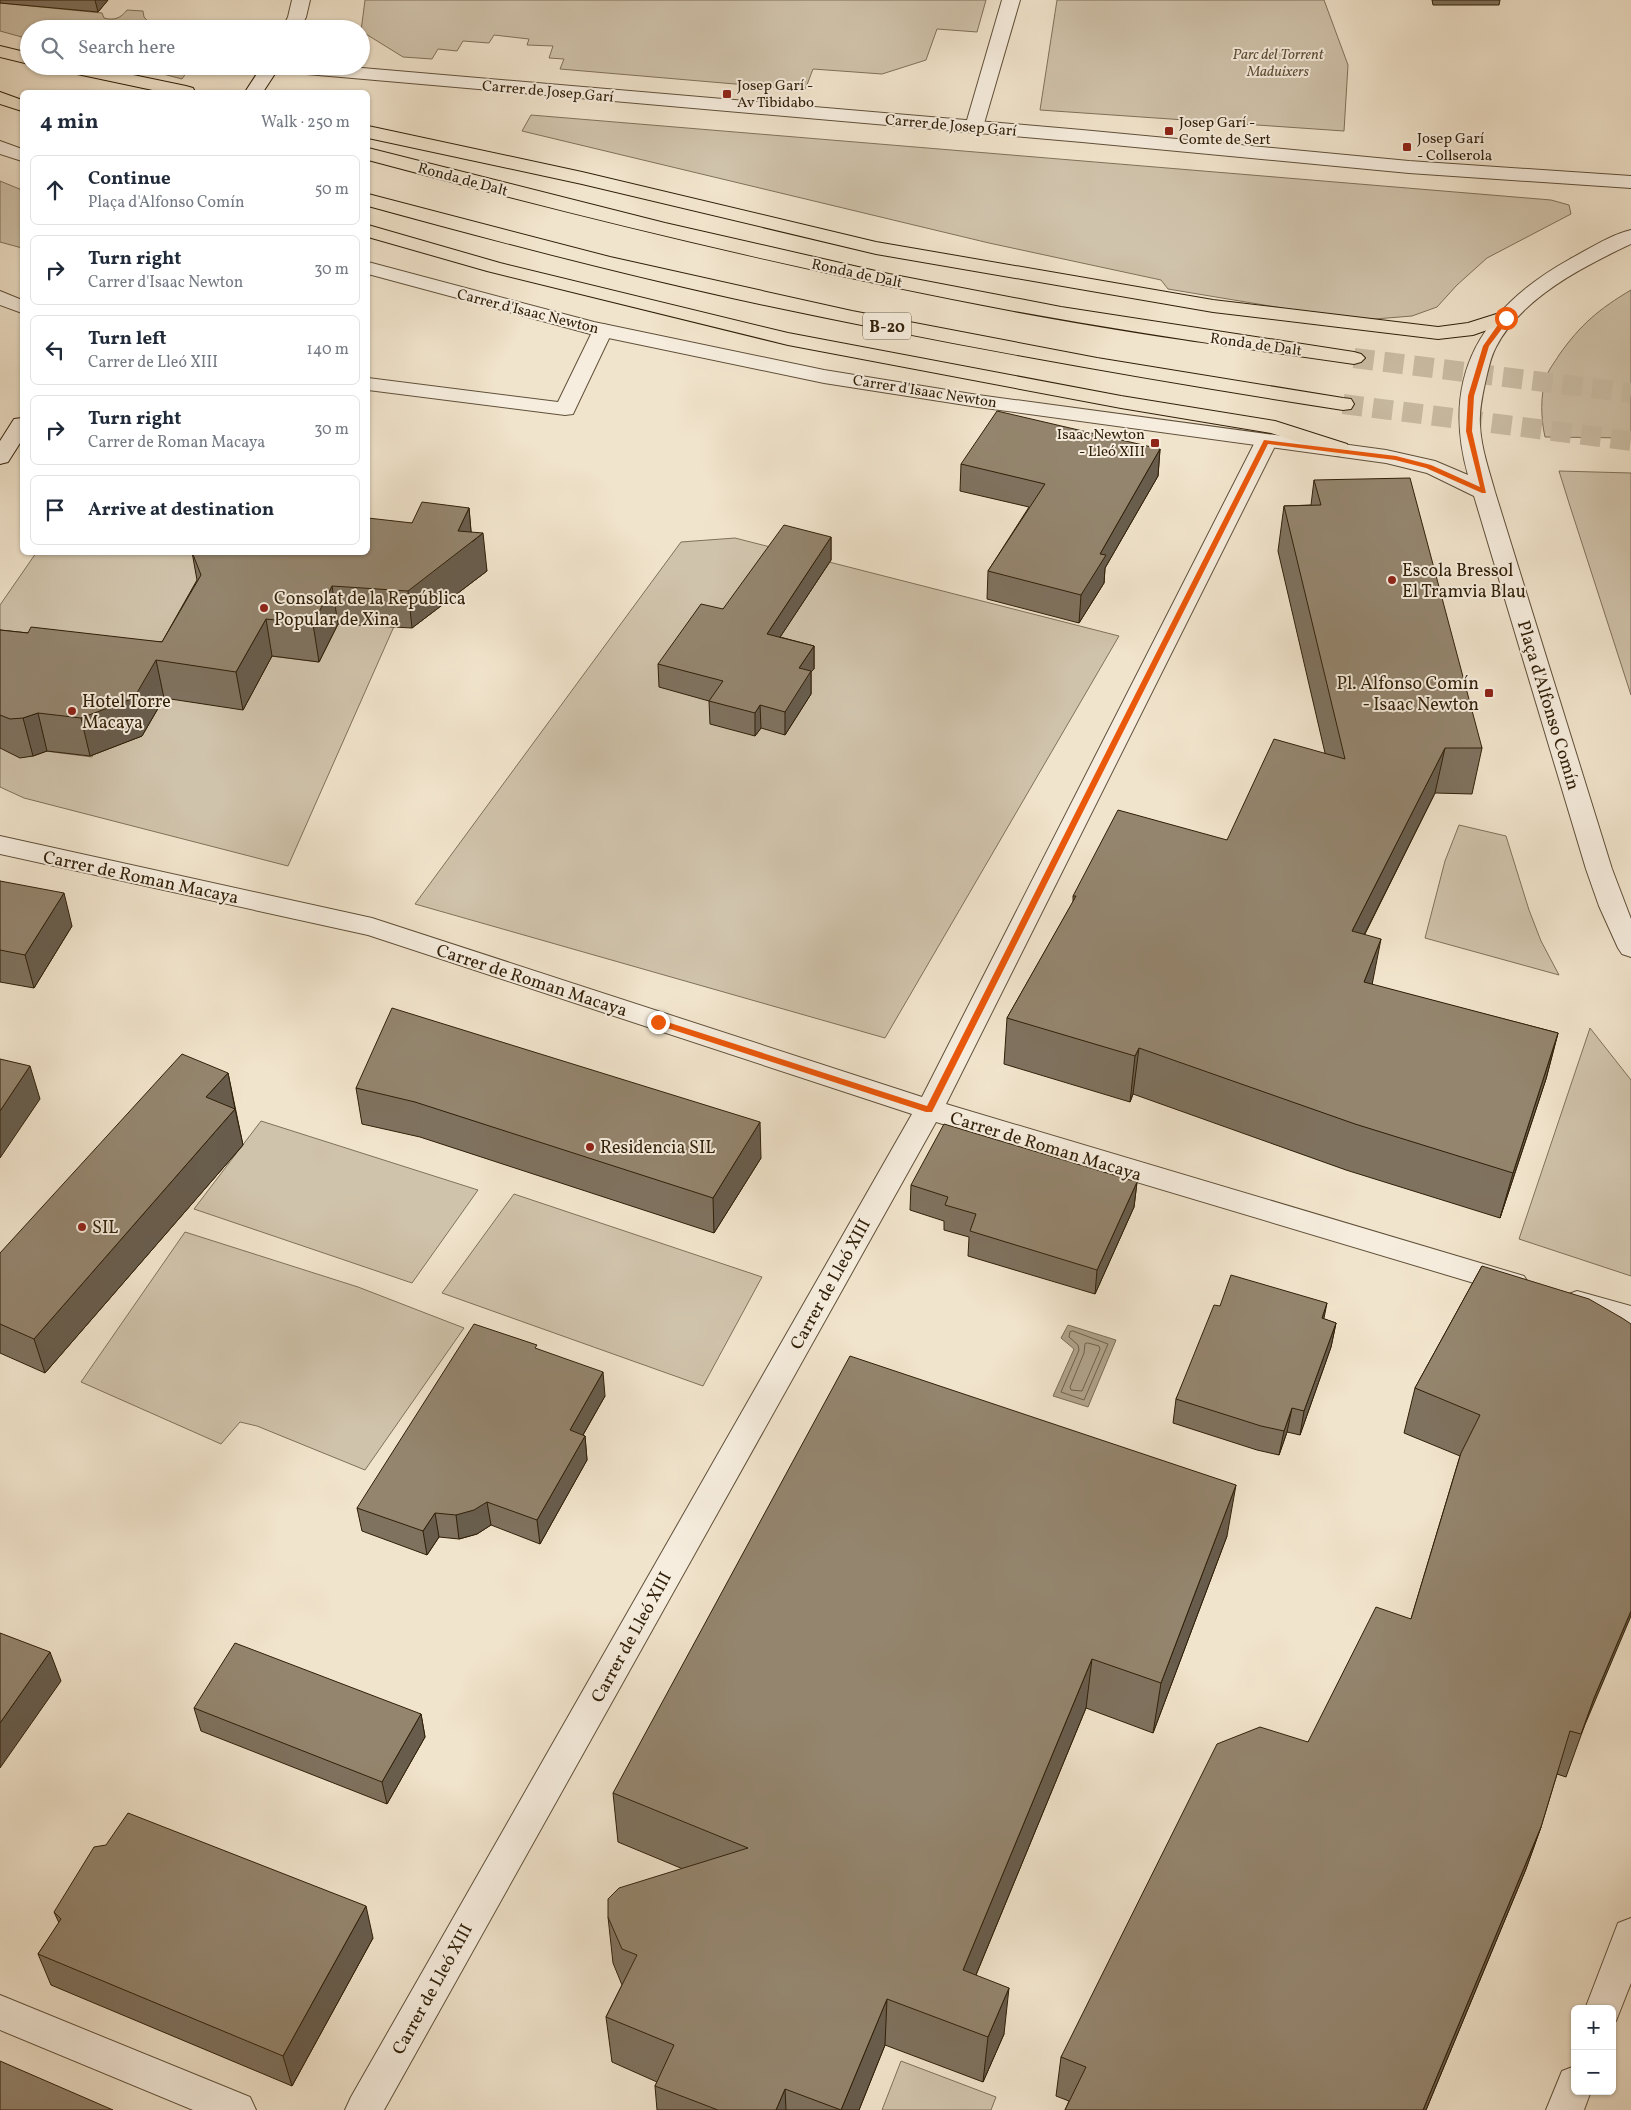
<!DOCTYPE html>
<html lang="en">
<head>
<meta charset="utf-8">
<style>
  :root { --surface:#fff; --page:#f6f6f7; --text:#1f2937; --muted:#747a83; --line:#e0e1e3 }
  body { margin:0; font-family:Vollkorn,serif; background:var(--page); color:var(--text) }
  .controls { position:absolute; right:15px; bottom:15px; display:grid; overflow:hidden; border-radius:8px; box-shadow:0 1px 4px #0004 }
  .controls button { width:45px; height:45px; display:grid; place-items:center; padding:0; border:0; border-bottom:1px solid var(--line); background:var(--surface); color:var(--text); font:25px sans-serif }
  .stop { position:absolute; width:15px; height:15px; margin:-11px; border:4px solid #ea580c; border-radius:50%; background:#fff }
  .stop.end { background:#ea580c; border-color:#fff; box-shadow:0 1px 5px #0008 }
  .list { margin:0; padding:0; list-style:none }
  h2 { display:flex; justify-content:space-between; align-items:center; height:65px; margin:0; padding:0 20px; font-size:21px }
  h2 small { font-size:16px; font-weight:400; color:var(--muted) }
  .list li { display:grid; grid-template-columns:32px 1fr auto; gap:15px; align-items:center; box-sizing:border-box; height:70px; margin:0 10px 10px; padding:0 10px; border:1px solid var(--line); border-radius:8px }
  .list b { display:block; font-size:19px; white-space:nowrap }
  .list p { margin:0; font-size:16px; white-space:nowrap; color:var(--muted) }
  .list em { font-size:16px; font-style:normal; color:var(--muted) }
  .icon { flex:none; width:28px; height:28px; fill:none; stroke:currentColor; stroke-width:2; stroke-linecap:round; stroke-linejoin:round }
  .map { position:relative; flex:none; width:1631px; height:2110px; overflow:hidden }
  .search { position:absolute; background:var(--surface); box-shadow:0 1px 4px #0004; left:20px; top:20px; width:350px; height:55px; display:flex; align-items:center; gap:12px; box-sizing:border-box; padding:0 18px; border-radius:28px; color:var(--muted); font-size:19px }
  .panel { position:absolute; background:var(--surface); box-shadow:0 1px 4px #0004; left:20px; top:90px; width:350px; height:465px; border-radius:8px }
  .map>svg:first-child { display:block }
  .green { fill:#d0c3ab; stroke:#80715a }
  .water { fill:#afa189; stroke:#7c6d55 }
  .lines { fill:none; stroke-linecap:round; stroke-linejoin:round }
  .shore { stroke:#706048; stroke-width:1 }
  .trunk-tunnel { stroke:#cabda5; stroke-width:20; stroke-dasharray:20 10; stroke-linecap:butt }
  .minor-casing { stroke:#605039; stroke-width:2 }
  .tertiary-casing { stroke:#605039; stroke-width:2 }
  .secondary-casing { stroke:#301f08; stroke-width:2 }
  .trunk-casing { stroke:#301f08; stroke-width:2 }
  .minor { fill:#f6edde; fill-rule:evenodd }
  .tertiary { fill:#f6edde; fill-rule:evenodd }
  .secondary { fill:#f6edde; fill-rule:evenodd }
  .trunk { fill:#f1e4cc; fill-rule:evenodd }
  .wall { fill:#7f725f; stroke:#301f08 }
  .shaded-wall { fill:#685d4d; stroke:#301f08 }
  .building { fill:#94856e; stroke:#301f08 }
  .route { fill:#ea580c }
  .poi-dot { fill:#8f2418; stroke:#f6edde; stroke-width:2 }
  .labels { text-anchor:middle; stroke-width:4; stroke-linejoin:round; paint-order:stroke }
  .far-park-label { font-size:15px; font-style:italic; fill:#605039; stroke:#f6edde }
  .far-poi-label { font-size:15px; fill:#301f08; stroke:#f6edde; text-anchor:start }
  .far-street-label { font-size:15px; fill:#301f08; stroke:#f6edde }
  .shield { fill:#f6edde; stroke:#6b5d48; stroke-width:1 }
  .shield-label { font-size:16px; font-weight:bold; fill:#301f08 }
  .poi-label { font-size:18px; fill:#301f08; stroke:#f6edde; text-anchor:start }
  .street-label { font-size:18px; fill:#301f08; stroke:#f6edde }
</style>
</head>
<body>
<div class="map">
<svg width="1631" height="2110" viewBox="0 0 1631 2110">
  <rect width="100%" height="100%" fill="#f1e4cc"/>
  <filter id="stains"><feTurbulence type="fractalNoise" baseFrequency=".004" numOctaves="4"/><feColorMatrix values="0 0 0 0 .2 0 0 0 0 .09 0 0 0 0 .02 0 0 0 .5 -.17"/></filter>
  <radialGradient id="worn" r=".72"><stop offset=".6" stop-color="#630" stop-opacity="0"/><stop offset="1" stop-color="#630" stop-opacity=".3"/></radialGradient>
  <!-- green -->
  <g class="green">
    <polygon points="365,0 986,0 977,32 937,29 926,60 882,74 813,69 805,90 560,69 564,59 549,58 553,46 527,45 529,39 494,35 489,43 463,41 457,51 438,49 432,59 403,57 361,31"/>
    <polygon points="1057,0 1324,0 1348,65 1344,131 1040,110"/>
    <path d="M0 3 102 13 104 18C114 21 121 18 127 10L143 11 144 17 155 29H29V39L0 31Z"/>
    <polygon points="133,66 191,66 182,79"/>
    <polygon points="531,115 1551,200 1569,205 1571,214 1487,258 1457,285 1437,307 1412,316 1375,319 1324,315 1168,289 1161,280 989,243 522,131"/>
    <polygon points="0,181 22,190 22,248 0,242"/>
    <path d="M1631 290V438L1545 437C1541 419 1540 396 1546 378 1548 370 1555 362 1559 355 1581 324 1599 309 1631 290Z"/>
    <polygon points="1559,471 1631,473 1631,695 1569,503"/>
    <polygon points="735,538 1119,636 885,1038 415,904 681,542"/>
    <polygon points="368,552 403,606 288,866 24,798 0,787 0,746 19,757 33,756 45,751 92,757 95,749 0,669 0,605 36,553 241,553 189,646 319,662"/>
    <polygon points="1459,825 1506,836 1529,910 1541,941 1559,975 1425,938 1445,861"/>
    <polygon points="1590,1028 1631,1080 1631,1276 1519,1239"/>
    <polygon points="261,1121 478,1190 412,1283 194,1209"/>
    <polygon points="514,1194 762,1277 703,1386 442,1293"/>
    <polygon points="185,1232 358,1287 464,1328 365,1470 257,1426 240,1422 221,1444 81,1382"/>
    <polygon points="901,2061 996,2097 991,2110 882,2110"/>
  </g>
  <!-- water -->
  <polygon class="water" points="1068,1325 1116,1340 1088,1407 1053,1396 1074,1349 1061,1338"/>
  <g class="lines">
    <!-- shore -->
    <g class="shore">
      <polygon points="1073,1331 1108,1344 1084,1400 1061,1392 1079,1350 1078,1345 1069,1337 1070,1332"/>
      <polygon points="1088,1343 1099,1346 1100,1349 1082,1391 1071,1390 1070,1387 1084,1353 1085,1344"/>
    </g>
    <!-- trunk-tunnel -->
    <g class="trunk-tunnel">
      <polyline points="1354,358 1631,393"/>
      <polyline points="1343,404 1631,441"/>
    </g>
    <!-- minor casing -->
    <g class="minor-casing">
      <g id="minor">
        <polygon points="1002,0 1020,0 983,127 981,131 974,133 967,131 965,127"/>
        <polygon points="0,291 22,300 22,313 0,305"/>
        <polygon points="603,324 610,326 613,330 573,414 565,415 368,390 368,378 558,402 593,330 596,326"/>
        <polygon points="1266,435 1274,437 1277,442 946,1104 1524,1276 1529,1284 1524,1292 1514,1295 936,1122 384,2110 345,2110 351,2097 912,1114 368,935 0,854 0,836 372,918 922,1097 1255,442 1258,437"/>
        <polygon points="1577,1291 1631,1306 1631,1330 1566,1311 1562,1303 1566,1295"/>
        <polygon points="0,1995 250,2097 256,2110 193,2110 0,2030"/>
      </g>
    </g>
    <!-- tertiary casing -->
    <g class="tertiary-casing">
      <g id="tertiary">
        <polygon points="292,0 310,0 306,17 300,29 282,29 288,17"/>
        <polygon points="263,66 339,66 1082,130 1409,161 1631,176 1631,188 1409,173 1082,142 272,71 266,70"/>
        <polygon points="0,141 22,149 22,161 0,154"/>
        <path d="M1631 230V244C1584 266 1521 298 1496 347 1490 358 1488 371 1485 383 1482 397 1479 411 1480 425 1481 448 1489 470 1495 492L1612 869 1631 919V957L1622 954 1618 948 1599 906 1586 869 1474 496 1427 473 1386 463 978 407 824 383 594 335 368 274V262L594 322 824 370 978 395 1386 450 1435 461 1468 475C1440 375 1482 308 1570 259 1589 249 1610 235 1631 230Z"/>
        <polygon points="1631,1918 1631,1983 1616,2021 1612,2023 1612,2009 1585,2009 1618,1923"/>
        <polygon points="1575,2066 1575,2091 1591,2091 1584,2110 1546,2110 1562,2071"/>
      </g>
    </g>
    <!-- secondary casing -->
    <g class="secondary-casing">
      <g id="secondary">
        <polygon points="280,66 263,92 245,92 262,66"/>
        <polygon points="22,418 22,440 8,462 0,464 0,441 14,419"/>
      </g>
    </g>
    <!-- trunk casing -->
    <g class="trunk-casing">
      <g id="trunk">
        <polygon points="0,46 29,53 29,64 0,57"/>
        <polygon points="54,66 90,66 186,86 193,88 195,92 162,92 63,71 57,70"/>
        <polygon points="0,92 22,100 22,111 0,104"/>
        <polygon points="368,126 582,172 876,242 1213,300 1438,327 1468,323 1506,311 1513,313 1516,317 1513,321 1473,335 1438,339 1213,312 876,254 582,184 368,138"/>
        <path d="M368 148 665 223 889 274 1061 307 1354 352 1361 354 1365 358 1361 362 1354 364C1240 348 1127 332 1014 311 796 270 581 217 368 160Z"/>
        <path d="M368 194 610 257 852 311 1097 358 1343 398 1351 399 1354 404 1351 409 1343 410C1138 378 934 342 732 298 610 271 488 239 368 206Z"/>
        <polygon points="368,225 500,263 788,333 1121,396 1275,421 1347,444 1350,449 1347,454 1339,456 1271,433 1121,408 788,345 487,271 368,237"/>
      </g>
    </g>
    <!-- minor -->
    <use href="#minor" class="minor"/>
    <!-- tertiary -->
    <use href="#tertiary" class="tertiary"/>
    <!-- secondary -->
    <use href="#secondary" class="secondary"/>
    <!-- trunk -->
    <use href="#trunk" class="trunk"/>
  </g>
  <!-- wall -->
  <g class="wall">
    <polygon points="0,0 108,0 98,12 0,3"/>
    <polygon points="1432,0 1500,0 1499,5 1433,5"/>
    <polygon points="1160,449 1158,476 1105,568 1104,583 1079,623 987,599 988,571 1029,507 960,491 961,464"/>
    <polygon points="1314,480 1482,748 1472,794 1435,793 1365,934 1372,985 1558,1033 1546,1079 1500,1218 1346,1170 1133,1094 1130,1102 1004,1064 1007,1018 1073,902 1073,896 1227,840 1325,753 1278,551 1284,506 1311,505"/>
    <polygon points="469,508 471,532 487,571 412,628 338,624 319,662 272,656 243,710 164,698 142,736 90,756 47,751 33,756 20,758 0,748 0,630 28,633 162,642 197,580 192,552 412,523"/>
    <polygon points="831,537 831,560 780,637 814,646 814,669 811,672 811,694 785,735 761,728 755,736 710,724 709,701 659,687 658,664 723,609"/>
    <polygon points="0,881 72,926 34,988 0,982"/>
    <polygon points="228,1073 243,1145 45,1373 0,1353 0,1253"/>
    <polygon points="356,1088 761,1158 714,1233 420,1137 362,1124"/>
    <polygon points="1137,1182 1134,1207 1095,1294 968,1256 969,1237 944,1230 944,1221 910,1210 911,1185"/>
    <polygon points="1482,1266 1584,1727 1566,1777 1557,1774 1541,1827 1526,1869 1426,2110 1065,2110 1069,2101 1056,2096 1061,2057 1308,1742 1411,1619 1460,1456 1404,1433 1415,1388"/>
    <polygon points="1220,1306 1324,1319 1336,1323 1331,1347 1300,1435 1287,1432 1279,1455 1257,1450 1173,1423 1176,1399"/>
    <polygon points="537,1349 605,1396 583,1435 585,1436 587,1460 540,1544 491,1525 477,1534 459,1539 439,1537 427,1555 362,1531 357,1508"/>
    <polygon points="1227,1536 1153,1733 1086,1708 976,1975 1004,2034 983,2082 885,2045 859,2110 657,2110 655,2086 657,2082 612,2062 606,2017 622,1985 613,1963 608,1917 683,1869 618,1842 613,1793"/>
    <polygon points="194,1708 421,1714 425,1737 387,1804 201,1731"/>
    <polygon points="54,1912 373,1938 292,2086 51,1985 38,1954 59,1923"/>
  </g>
  <!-- shaded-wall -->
  <g class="shaded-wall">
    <polygon points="95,0 108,0 98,12"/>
    <polygon points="1160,449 1158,476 1105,568 1104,583 1079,623 1081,595 1100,554"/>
    <polygon points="469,508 472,542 483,533 487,571 412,628 408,591 458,531"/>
    <polygon points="831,537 831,560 767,657 767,634"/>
    <polygon points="332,586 338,624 319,662 313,624"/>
    <polygon points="266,619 272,656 243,710 236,672"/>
    <polygon points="814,646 814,669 811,672 811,694 785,735 785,712 799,668"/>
    <polygon points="156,660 164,698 142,736 90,756 81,718"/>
    <polygon points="760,705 761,728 755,736 755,713"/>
    <polygon points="38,713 47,751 33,756 23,718"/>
    <polygon points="1445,748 1435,793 1343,977 1352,931"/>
    <polygon points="64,893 72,926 34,988 25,955"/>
    <polygon points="1381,939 1372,985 1364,982"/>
    <polygon points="1558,1033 1546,1079 1500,1218 1513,1173"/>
    <polygon points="1139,1048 1133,1094 1130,1102 1135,1056"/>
    <polygon points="30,1066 40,1099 0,1158 0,1111"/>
    <polygon points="228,1073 235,1109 214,1133 206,1097"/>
    <polygon points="235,1109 243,1145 45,1373 34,1339"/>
    <polygon points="760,1122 761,1158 714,1233 713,1198"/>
    <polygon points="1137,1182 1134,1207 1095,1294 1097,1270"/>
    <polygon points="1327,1303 1322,1328 1322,1318"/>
    <polygon points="1336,1323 1331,1347 1300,1435 1304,1411"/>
    <polygon points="603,1372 605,1396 572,1454 570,1430"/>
    <polygon points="1292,1408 1287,1432 1279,1455 1284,1431"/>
    <polygon points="585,1436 587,1460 540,1544 537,1520"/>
    <polygon points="1236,1485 1227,1536 1153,1733 1161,1683"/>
    <polygon points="487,1502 491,1525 477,1534 459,1539 456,1515"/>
    <polygon points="435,1513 439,1537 427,1555 423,1531"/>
    <polygon points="1631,1611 1631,1616 1581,1734 1594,1698"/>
    <polygon points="50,1652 61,1681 0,1768 0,1723"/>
    <polygon points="1092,1659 1086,1708 959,2016 963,1970"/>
    <polygon points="421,1714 425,1737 387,1804 382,1782"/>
    <polygon points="1541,1827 1526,1869 1426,2110 1423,2110"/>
    <polygon points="366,1906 373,1938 292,2086 283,2056"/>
    <polygon points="1009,1988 1004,2034 983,2082 988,2037"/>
    <polygon points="887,1999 885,2045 859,2110 841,2110"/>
    <polygon points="785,2089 786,2110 776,2110"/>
  </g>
  <!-- building -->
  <g class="building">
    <polygon points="997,411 1160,449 1100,554 1106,555 1081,595 988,571 1045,484 961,464"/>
    <polygon points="1410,478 1482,748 1445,748 1352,931 1381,939 1364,982 1558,1033 1513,1173 1355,1124 1139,1048 1135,1056 1007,1018 1076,896 1073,896 1118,810 1227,840 1274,739 1345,759 1284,506 1321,505 1314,480"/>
    <polygon points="422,502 469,508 458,531 483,533 408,591 332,586 313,624 266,619 236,672 156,660 134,698 81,718 38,713 23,718 10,719 0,715 0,630 28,633 31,627 162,642 201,575 192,552 368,552 368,518 412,523"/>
    <polygon points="784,525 831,537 767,634 814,646 799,668 811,671 785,712 760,705 755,713 709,701 723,681 658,664 701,604 723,609"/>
    <polygon points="0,881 64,893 25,955 0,950"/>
    <polygon points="392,1008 760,1122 713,1198 415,1102 356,1088"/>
    <polygon points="182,1054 228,1073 206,1097 235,1109 34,1339 0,1324 0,1253"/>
    <polygon points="0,1059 30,1066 0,1111"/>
    <polygon points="944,1124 1137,1182 1097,1270 970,1231 976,1214 945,1205 948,1197 911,1185"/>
    <polygon points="1482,1266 1589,1299 1622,1318 1631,1324 1631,1611 1594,1698 1581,1734 1570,1731 1541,1827 1423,2110 1065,2110 1086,2067 1061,2057 1217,1744 1260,1727 1308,1742 1376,1607 1411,1619 1461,1453 1480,1415 1415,1388"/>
    <polygon points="1231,1275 1327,1303 1322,1318 1336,1323 1304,1411 1292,1408 1284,1431 1261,1426 1176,1399 1214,1305 1220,1306"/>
    <polygon points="474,1324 537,1345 535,1348 603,1372 570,1430 585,1436 537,1520 487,1502 474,1510 456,1515 435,1513 423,1531 357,1508"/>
    <polygon points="850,1356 1236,1485 1161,1683 1092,1659 963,1970 1009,1988 988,2037 887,1999 841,2110 785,2089 776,2110 718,2110 655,2086 674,2045 606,2017 637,1955 622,1949 608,1917 608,1899 619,1888 748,1848 613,1793"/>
    <polygon points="0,1633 50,1652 0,1723"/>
    <polygon points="235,1643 421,1714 382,1782 194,1708"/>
    <polygon points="128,1813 366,1906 283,2056 38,1954 61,1919 54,1912 94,1847 106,1845"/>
    <polygon points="0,2061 113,2110 0,2110"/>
  </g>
  <!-- route -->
  <polygon class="route" points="1504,316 1510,318 1489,346 1474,396 1472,431 1486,493 1482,493 1426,468 1395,460 1268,444 932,1112 926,1112 655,1024 655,1020 661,1020 927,1106 1264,440 1396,456 1431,465 1480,487 1466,431 1468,396 1483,346"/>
  <!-- markers -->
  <g class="poi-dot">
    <rect x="722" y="89" width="10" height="10" rx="2.5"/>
    <rect x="1164" y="126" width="10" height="10" rx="2.5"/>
    <rect x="1402" y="142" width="10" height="10" rx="2.5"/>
    <rect x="1150" y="438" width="10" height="10" rx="2.5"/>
    <circle cx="1392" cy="580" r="5"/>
    <circle cx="264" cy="608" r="5"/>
    <rect x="1484" y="688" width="10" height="10" rx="2.5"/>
    <circle cx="72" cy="711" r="5"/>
    <circle cx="590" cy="1147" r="5"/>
    <circle cx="82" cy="1227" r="5"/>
  </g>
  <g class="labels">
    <!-- far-park labels -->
    <g class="far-park-label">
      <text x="1278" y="59">Parc del Torrent<tspan x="1278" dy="17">Maduixers</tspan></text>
    </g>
    <!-- far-poi labels -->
    <g class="far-poi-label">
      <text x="737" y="90">Josep Garí -<tspan x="737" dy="17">Av Tibidabo</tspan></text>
      <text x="1179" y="127">Josep Garí -<tspan x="1179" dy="17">Comte de Sert</tspan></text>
      <text x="1417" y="143">Josep Garí<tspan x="1417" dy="17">- Collserola</tspan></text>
      <text x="1145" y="439" text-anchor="end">Isaac Newton<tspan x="1145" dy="17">- Lleó XIII</tspan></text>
    </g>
    <!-- far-street labels -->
    <g class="far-street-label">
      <text transform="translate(548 91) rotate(5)" y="5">Carrer de Josep Garí</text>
      <text transform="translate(951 125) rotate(5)" y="5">Carrer de Josep Garí</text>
      <text transform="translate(463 179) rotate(15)" y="5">Ronda de Dalt</text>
      <text transform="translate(857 273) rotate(12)" y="5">Ronda de Dalt</text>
      <text transform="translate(528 311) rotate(14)" y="5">Carrer d'Isaac Newton</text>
      <text transform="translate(1256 344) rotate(8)" y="5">Ronda de Dalt</text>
      <text transform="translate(925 391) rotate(9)" y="5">Carrer d'Isaac Newton</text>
    </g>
    <!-- shield labels -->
    <rect class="shield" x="863" y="312.5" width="48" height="27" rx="4"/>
    <g class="shield-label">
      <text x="887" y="332">B-20</text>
    </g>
    <!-- poi labels -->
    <g class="poi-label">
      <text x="1402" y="576">Escola Bressol<tspan x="1402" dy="21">El Tramvia Blau</tspan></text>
      <text x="274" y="604">Consolat de la República<tspan x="274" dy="21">Popular de Xina</tspan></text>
      <text x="1479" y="689" text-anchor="end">Pl. Alfonso Comín<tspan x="1479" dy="21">- Isaac Newton</tspan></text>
      <text x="82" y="707">Hotel Torre<tspan x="82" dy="21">Macaya</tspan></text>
      <text x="600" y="1153">Residencia SIL</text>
      <text x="92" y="1233">SIL</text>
    </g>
    <!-- street labels -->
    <g class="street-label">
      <text transform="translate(1549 705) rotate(73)" y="6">Plaça d'Alfonso Comín</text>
      <text transform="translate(141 877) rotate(12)" y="6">Carrer de Roman Macaya</text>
      <text transform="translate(532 980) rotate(18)" y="6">Carrer de Roman Macaya</text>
      <text transform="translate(1046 1146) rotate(17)" y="6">Carrer de Roman Macaya</text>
      <text transform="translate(830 1284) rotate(-61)" y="6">Carrer de Lleó XIII</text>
      <text transform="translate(631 1637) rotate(-61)" y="6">Carrer de Lleó XIII</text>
      <text transform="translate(432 1989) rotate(-61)" y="6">Carrer de Lleó XIII</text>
    </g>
  </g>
  <rect width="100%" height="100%" filter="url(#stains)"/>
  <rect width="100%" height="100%" fill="url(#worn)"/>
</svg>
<div class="controls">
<button>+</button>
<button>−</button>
</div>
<div class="stop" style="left:1506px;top:318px"></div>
<div class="stop end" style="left:658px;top:1022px"></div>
<div class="search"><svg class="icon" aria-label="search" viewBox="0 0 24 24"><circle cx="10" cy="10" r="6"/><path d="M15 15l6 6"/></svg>Search here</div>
<section class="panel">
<h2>4 min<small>Walk · 250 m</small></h2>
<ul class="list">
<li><svg class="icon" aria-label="ahead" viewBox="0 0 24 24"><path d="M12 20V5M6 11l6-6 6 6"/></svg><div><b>Continue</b><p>Plaça d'Alfonso Comín</p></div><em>50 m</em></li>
<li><svg class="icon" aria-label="right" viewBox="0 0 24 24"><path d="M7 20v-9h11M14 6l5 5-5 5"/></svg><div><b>Turn right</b><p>Carrer d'Isaac Newton</p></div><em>30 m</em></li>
<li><svg class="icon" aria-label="left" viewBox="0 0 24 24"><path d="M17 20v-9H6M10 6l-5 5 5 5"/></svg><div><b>Turn left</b><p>Carrer de Lleó XIII</p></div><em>140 m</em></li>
<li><svg class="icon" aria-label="right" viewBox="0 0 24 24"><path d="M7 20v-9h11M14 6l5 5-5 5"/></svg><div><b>Turn right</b><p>Carrer de Roman Macaya</p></div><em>30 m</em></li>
<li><svg class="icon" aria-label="arrive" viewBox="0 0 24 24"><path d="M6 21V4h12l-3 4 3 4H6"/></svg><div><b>Arrive at destination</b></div></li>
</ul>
</section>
</div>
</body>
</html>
